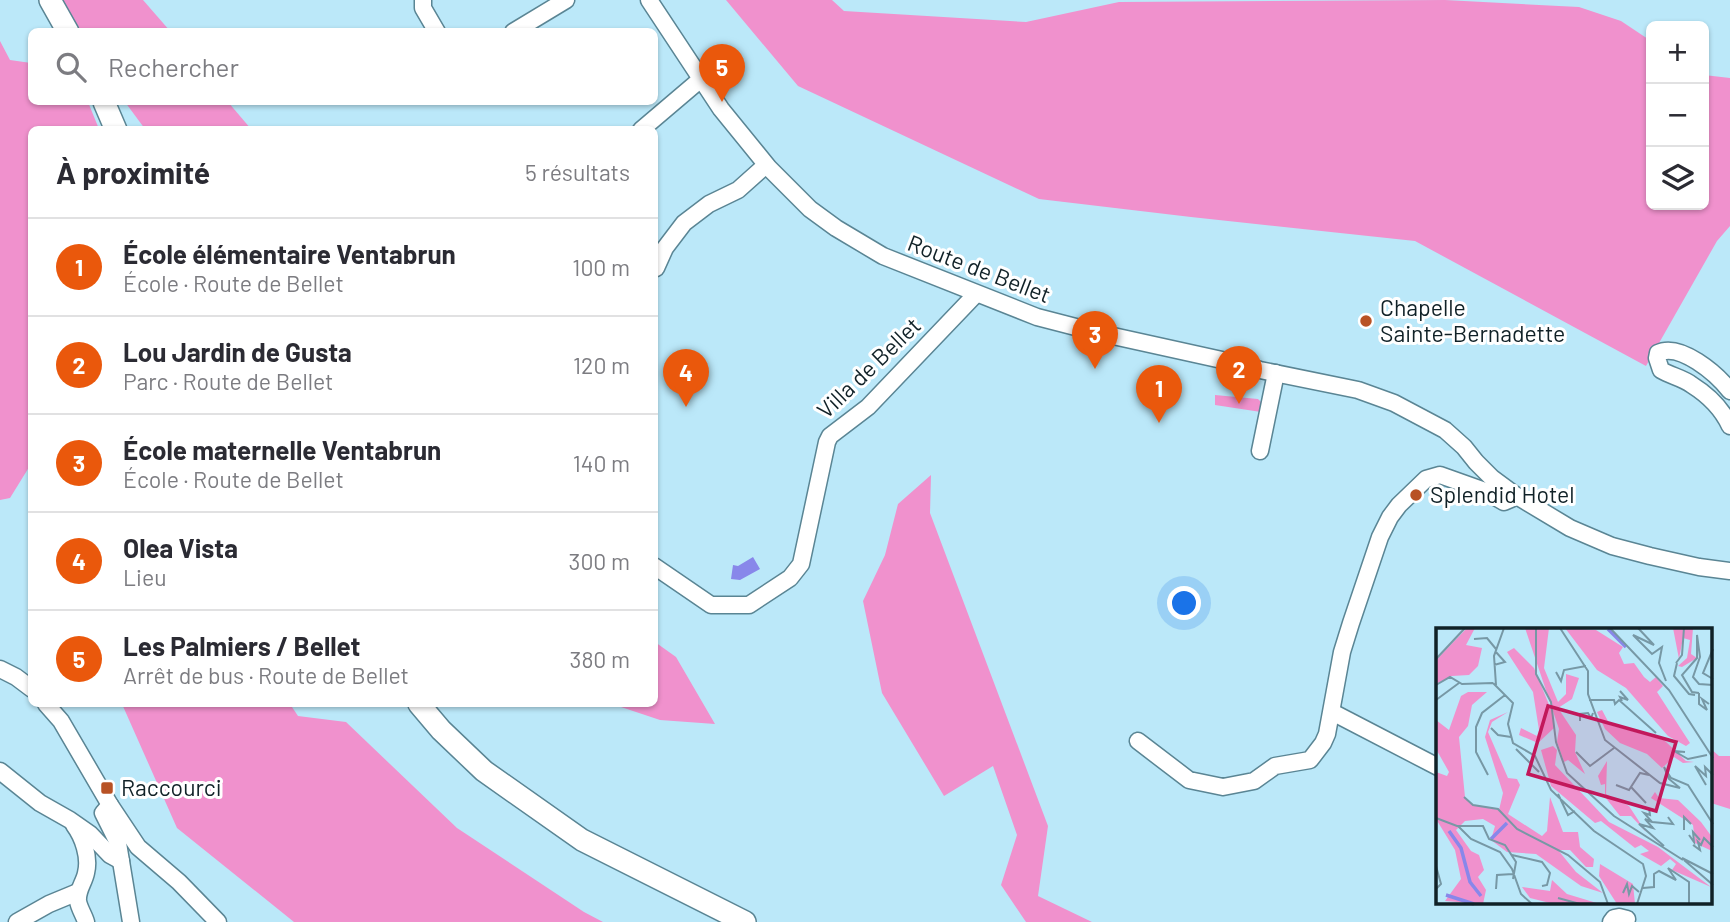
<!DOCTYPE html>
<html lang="fr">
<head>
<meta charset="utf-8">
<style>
  :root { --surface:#fff; --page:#f2f2f3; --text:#2b2b33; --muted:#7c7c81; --line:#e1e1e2; --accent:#ea580c }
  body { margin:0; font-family:Barlow,sans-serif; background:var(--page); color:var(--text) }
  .controls { position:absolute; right:21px; top:21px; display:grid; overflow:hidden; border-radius:10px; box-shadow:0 2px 5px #0004 }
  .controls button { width:63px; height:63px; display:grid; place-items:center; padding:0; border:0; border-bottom:2px solid var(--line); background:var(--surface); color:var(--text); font:35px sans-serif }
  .you { position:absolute; left:1185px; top:604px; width:24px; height:24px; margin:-18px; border:5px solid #fff; border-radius:50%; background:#1a73e8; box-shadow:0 0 0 10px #1a73e833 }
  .badge { display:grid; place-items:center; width:46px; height:46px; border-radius:50%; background:var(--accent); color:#fff; font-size:23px; font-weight:700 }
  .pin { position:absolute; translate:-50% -58px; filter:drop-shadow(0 2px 4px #0008) }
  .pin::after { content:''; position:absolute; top:37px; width:24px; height:21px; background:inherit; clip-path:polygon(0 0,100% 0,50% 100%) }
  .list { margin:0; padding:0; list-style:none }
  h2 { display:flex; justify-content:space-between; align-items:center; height:91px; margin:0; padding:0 28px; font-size:30px }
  h2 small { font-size:23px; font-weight:400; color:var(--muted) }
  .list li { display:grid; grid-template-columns:46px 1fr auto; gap:21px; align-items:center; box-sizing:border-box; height:98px; padding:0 28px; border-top:2px solid var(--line) }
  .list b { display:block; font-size:26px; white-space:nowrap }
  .list p { margin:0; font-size:23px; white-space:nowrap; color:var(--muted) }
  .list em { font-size:23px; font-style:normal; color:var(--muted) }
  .icon { flex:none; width:38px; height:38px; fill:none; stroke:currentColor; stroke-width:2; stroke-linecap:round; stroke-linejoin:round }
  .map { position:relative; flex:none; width:1730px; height:922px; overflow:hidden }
  .search { position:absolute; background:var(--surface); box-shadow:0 2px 5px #0004; left:28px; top:28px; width:630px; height:77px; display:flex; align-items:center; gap:18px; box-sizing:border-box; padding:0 24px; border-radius:10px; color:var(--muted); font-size:26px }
  .panel { position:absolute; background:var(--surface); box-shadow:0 2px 5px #0004; left:28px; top:126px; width:630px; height:581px; border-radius:10px }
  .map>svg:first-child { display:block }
  .green { fill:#f091cd }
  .water { fill:#8887ea }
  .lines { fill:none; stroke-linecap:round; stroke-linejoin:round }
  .minor-casing { stroke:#5a8594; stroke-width:19 }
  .major-casing { stroke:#5a8594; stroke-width:24 }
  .minor { stroke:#fff; stroke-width:16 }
  .major { stroke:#fff; stroke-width:21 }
  .poi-dot { fill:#b85225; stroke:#fff; stroke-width:2.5 }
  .labels { text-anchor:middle; stroke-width:6; stroke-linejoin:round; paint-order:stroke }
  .street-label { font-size:23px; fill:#102127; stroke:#fff }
  .poi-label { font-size:23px; fill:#102127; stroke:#fff; text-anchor:start }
  .inset-river { fill:none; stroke:#8887ea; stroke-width:3.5 }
  .inset-road { fill:none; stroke:#7798a5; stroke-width:2 }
  .view { fill:#c2185b; fill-opacity:0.15; stroke:#c2185b; stroke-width:3.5 }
  .inset-edge { fill:none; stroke:#102127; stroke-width:3.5 }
</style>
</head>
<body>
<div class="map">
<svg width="1730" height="922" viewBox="0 0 1730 922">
  <rect width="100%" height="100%" fill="#bbe8f9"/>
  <!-- green -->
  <g class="green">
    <polygon points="58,0 143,0 170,31 76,31"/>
    <polygon points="726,0 832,0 844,11 1026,22 1119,2 1445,0 1579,7 1621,21 1651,41 1651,205 1704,205 1704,75 1730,78 1730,226 1717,241 1646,366 1415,241 1191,217 1039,199 798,86"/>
    <polygon points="0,41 10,60 31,63 32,102 88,102 99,129 32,130 31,464 10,498 0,500"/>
    <polygon points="125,102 228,102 251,129 145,129"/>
    <polygon points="1215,395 1258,399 1263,404 1261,412 1215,405"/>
    <polygon points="931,475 930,513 1048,826 1038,896 1092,922 1026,922 1001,885 1017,835 993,766 944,796 882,693 863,601 885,555 898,504"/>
    <polygon points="655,642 676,657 715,724 660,720 612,704 654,704"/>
    <polygon points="122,704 290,704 298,716 346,722 457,828 584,912 603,922 294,922 177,828"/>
    <polygon points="1711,749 1719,756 1730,756 1730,809 1711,803"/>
  </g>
  <!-- water -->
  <polygon class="water" points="753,557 760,569 740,580 731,579 733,565 738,566"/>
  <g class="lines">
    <!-- minor casing -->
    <g class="minor-casing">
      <g id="minor">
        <polyline points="423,0 423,8 437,32"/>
        <polyline points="649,0 721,109 769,168 810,209 836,228 883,256 1037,317 1095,332 1231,362 1260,370 1358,390 1394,403 1445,430 1464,447 1476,462 1492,478 1515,495 1570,528 1612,546 1650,556 1699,567 1730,571"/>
        <polyline points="513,32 566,0"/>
        <polyline points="641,130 701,79"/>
        <polyline points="656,268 665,248 684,223 709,204 738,190 766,165"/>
        <path d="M1730 391C1717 374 1680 342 1658 353L1657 358 1661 370C1671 376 1683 378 1692 385 1708 395 1722 409 1730 426"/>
        <polyline points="1260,451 1276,373"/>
        <polyline points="654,566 711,605 749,605 790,578 801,564 827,442 830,436 868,407 976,294"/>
        <polyline points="0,669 16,677 32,689"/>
        <polyline points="46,704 61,721 110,805 138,847 179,882 218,922"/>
        <polyline points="1332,712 1438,767"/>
        <polyline points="1138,741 1189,780 1223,787 1254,781 1275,766 1310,760 1323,743 1327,734 1342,652 1351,623 1380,537 1390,517 1399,505 1426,479 1440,475 1485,491 1504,502 1511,499 1515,495"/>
        <polyline points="0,771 40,803 70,820 90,834 110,855 121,861"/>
        <polyline points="110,805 103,813 118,843 131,922"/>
        <path d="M74 825C83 837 90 857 86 873 84 883 77 890 78 901 79 908 84 915 86 922"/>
        <polyline points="17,922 49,904 78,892"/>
        <polyline points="1611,922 1614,918 1619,917 1627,919"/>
      </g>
    </g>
    <!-- major casing -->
    <g class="major-casing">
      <g id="major">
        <polyline points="50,0 68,32"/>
        <polyline points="104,102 116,130"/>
        <polyline points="419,704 441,730 484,771 582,840 745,922"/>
      </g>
    </g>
    <!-- minor -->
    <use href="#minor" class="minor"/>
    <!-- major -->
    <use href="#major" class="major"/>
  </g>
  <!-- markers -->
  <g class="poi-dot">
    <circle cx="1366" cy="321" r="7"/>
    <circle cx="1416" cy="495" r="7"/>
    <rect x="100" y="781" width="14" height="14" rx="3.5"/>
  </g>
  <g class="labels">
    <!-- street labels -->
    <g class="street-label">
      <text transform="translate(979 269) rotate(21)" y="8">Route de Bellet</text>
      <text transform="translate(869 368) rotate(-44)" y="8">Villa de Bellet</text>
    </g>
    <!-- poi labels -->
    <g class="poi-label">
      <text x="1380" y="316">Chapelle<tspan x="1380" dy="26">Sainte-Bernadette</tspan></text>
      <text x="1430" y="503">Splendid Hotel</text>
      <text x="121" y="796">Raccourci</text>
    </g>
  </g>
  <!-- overview -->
  <g transform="translate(1436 628)">
    <rect width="276" height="276" fill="#bbe8f9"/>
    <path d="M31 0H39L30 17 46 20 42 38 33 47 16 48 0 56V32ZM89 0H113L108 40 122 74 130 66V46L143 50 136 71 122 80 140 107 139 124 149 146 132 132 128 134 121 114 123 101ZM129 0 160 2 187 19 183 25 188 36 198 35 208 49 214 54 220 49 227 58 221 64 254 115 250 118 232 108 190 60 161 42ZM237 0H257L255 26 261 30 246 39 242 38 251 30 254 12 247 10 243 31ZM78 20 98 40 116 84 118 100 102 115 83 107 85 100 101 108 103 102 97 64 71 24ZM32 64H51L36 77 32 98 23 109 29 169 37 177 63 182 67 165 49 109 54 92 72 84 56 94 52 104 72 150 81 151 84 157 72 186 106 208 111 203 114 169 127 204H142L144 219 158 231 157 239H150L134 222H122L140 244 167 265 145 258 100 226 71 224 55 212 59 198 47 191 29 193 20 202 35 223 43 227 48 242 42 249 50 262 47 276 9 273 25 251 19 222 0 191V144L11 148 13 144 0 121V92L13 102 25 68ZM166 82 174 97 228 112 250 133 258 134 247 135 238 129 226 140 211 126 184 115 169 101 161 84ZM117 118 121 122 119 137 173 194 222 219 275 259 236 242 240 236 234 231 225 238 204 226 213 223 205 217 199 220 165 193 159 195 115 158 105 122ZM171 133 170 166 193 178 210 204 195 188H184L169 169V156L165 157 162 148ZM219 164 223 170 242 172 265 194 276 209V223L259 215 257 197 215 170ZM164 236 197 256 199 276H181L163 248ZM116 252 131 266 164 276H118L94 270 86 259 114 263Z" fill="#f091cd"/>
    <path class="inset-river" d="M172 1 190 19M13 203 25 220 34 254 45 268M55 211 71 195M10 267 38 276"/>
    <path class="inset-road" d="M100 0V46L115 74 120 114 131 145 178 188 247 232M124 0 152 43V66L169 112 224 155 244 160 233 151 228 139 235 150 252 157 277 196M174 0 233 62 277 130M202 0 218 17 197 7 216 26 226 19 223 35 230 53M38 11 51 10 60 21M277 21 267 45 277 51M0 31 29 0M240 35 246 27 248 0M241 35 238 48 253 66 259 67M58 37 69 34 59 23M120 44 125 53 128 42 150 38M57 55 77 75 72 96 77 115 99 128 115 162 158 203 207 236 210 248 201 276M0 57 14 49 26 56 57 55M60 57 58 28 68 0M184 63 192 72 184 69 186 73M263 65 256 64 246 47 261 30V7L264 29 257 49 263 56 277 57M263 65V76L271 82 266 71 273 76M0 72 23 55M153 72H178L179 76 183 72 220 105M144 93V86L152 85 155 90 157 85M55 100 62 107 75 109M80 121 103 144M140 124 154 138 178 120M249 124 238 123 252 131 271 127M52 147 40 124V99L46 85 69 67M180 157 193 162 204 145 213 147M270 157 259 138 270 148 269 139 277 147M195 159 210 175M122 166 132 187 139 183M28 169 37 177 62 181 81 201 132 227 164 254 172 276M213 180 214 187 208 185 216 194 209 191 217 200 203 196 228 218M0 190 21 198H47L53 211 69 217 80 234 77 251M216 194 237 196 232 189M22 198 35 211 64 224 76 241 85 266 96 276M248 202V189L255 196M253 207 258 214 257 204 264 212M257 217 264 222 262 214 265 217 268 210 277 219M76 227 106 234 114 245 111 257 106 258M246 230 277 246M248 232 277 257M0 238 5 256 0 261M207 260 218 259V246L223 243 240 252 232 240 253 254V276M60 261 61 247 77 246M187 265 191 256 193 266 196 258 203 264M122 270 144 276"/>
    <path class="view" d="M112 78 240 114 220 183 92 146Z"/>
    <rect width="276" height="276" class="inset-edge"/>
  </g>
</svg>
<div class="controls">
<button>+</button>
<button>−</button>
<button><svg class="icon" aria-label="layers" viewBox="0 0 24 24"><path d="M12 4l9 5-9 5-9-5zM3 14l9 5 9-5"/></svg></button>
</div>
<div class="you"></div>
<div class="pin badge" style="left:1159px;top:423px">1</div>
<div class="pin badge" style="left:1239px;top:404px">2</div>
<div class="pin badge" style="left:1095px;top:369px">3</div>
<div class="pin badge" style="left:686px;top:407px">4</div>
<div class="pin badge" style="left:722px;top:102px">5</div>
<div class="search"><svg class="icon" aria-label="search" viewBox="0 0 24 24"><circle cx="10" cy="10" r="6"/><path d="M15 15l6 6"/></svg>Rechercher</div>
<section class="panel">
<h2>À proximité<small>5 résultats</small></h2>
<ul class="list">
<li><span class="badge">1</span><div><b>École élémentaire Ventabrun</b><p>École · Route de Bellet</p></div><em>100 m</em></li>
<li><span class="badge">2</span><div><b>Lou Jardin de Gusta</b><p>Parc · Route de Bellet</p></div><em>120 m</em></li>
<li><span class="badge">3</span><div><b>École maternelle Ventabrun</b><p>École · Route de Bellet</p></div><em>140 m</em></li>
<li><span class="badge">4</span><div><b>Olea Vista</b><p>Lieu</p></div><em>300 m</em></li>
<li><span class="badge">5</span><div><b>Les Palmiers / Bellet</b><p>Arrêt de bus · Route de Bellet</p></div><em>380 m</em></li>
</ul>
</section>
</div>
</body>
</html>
